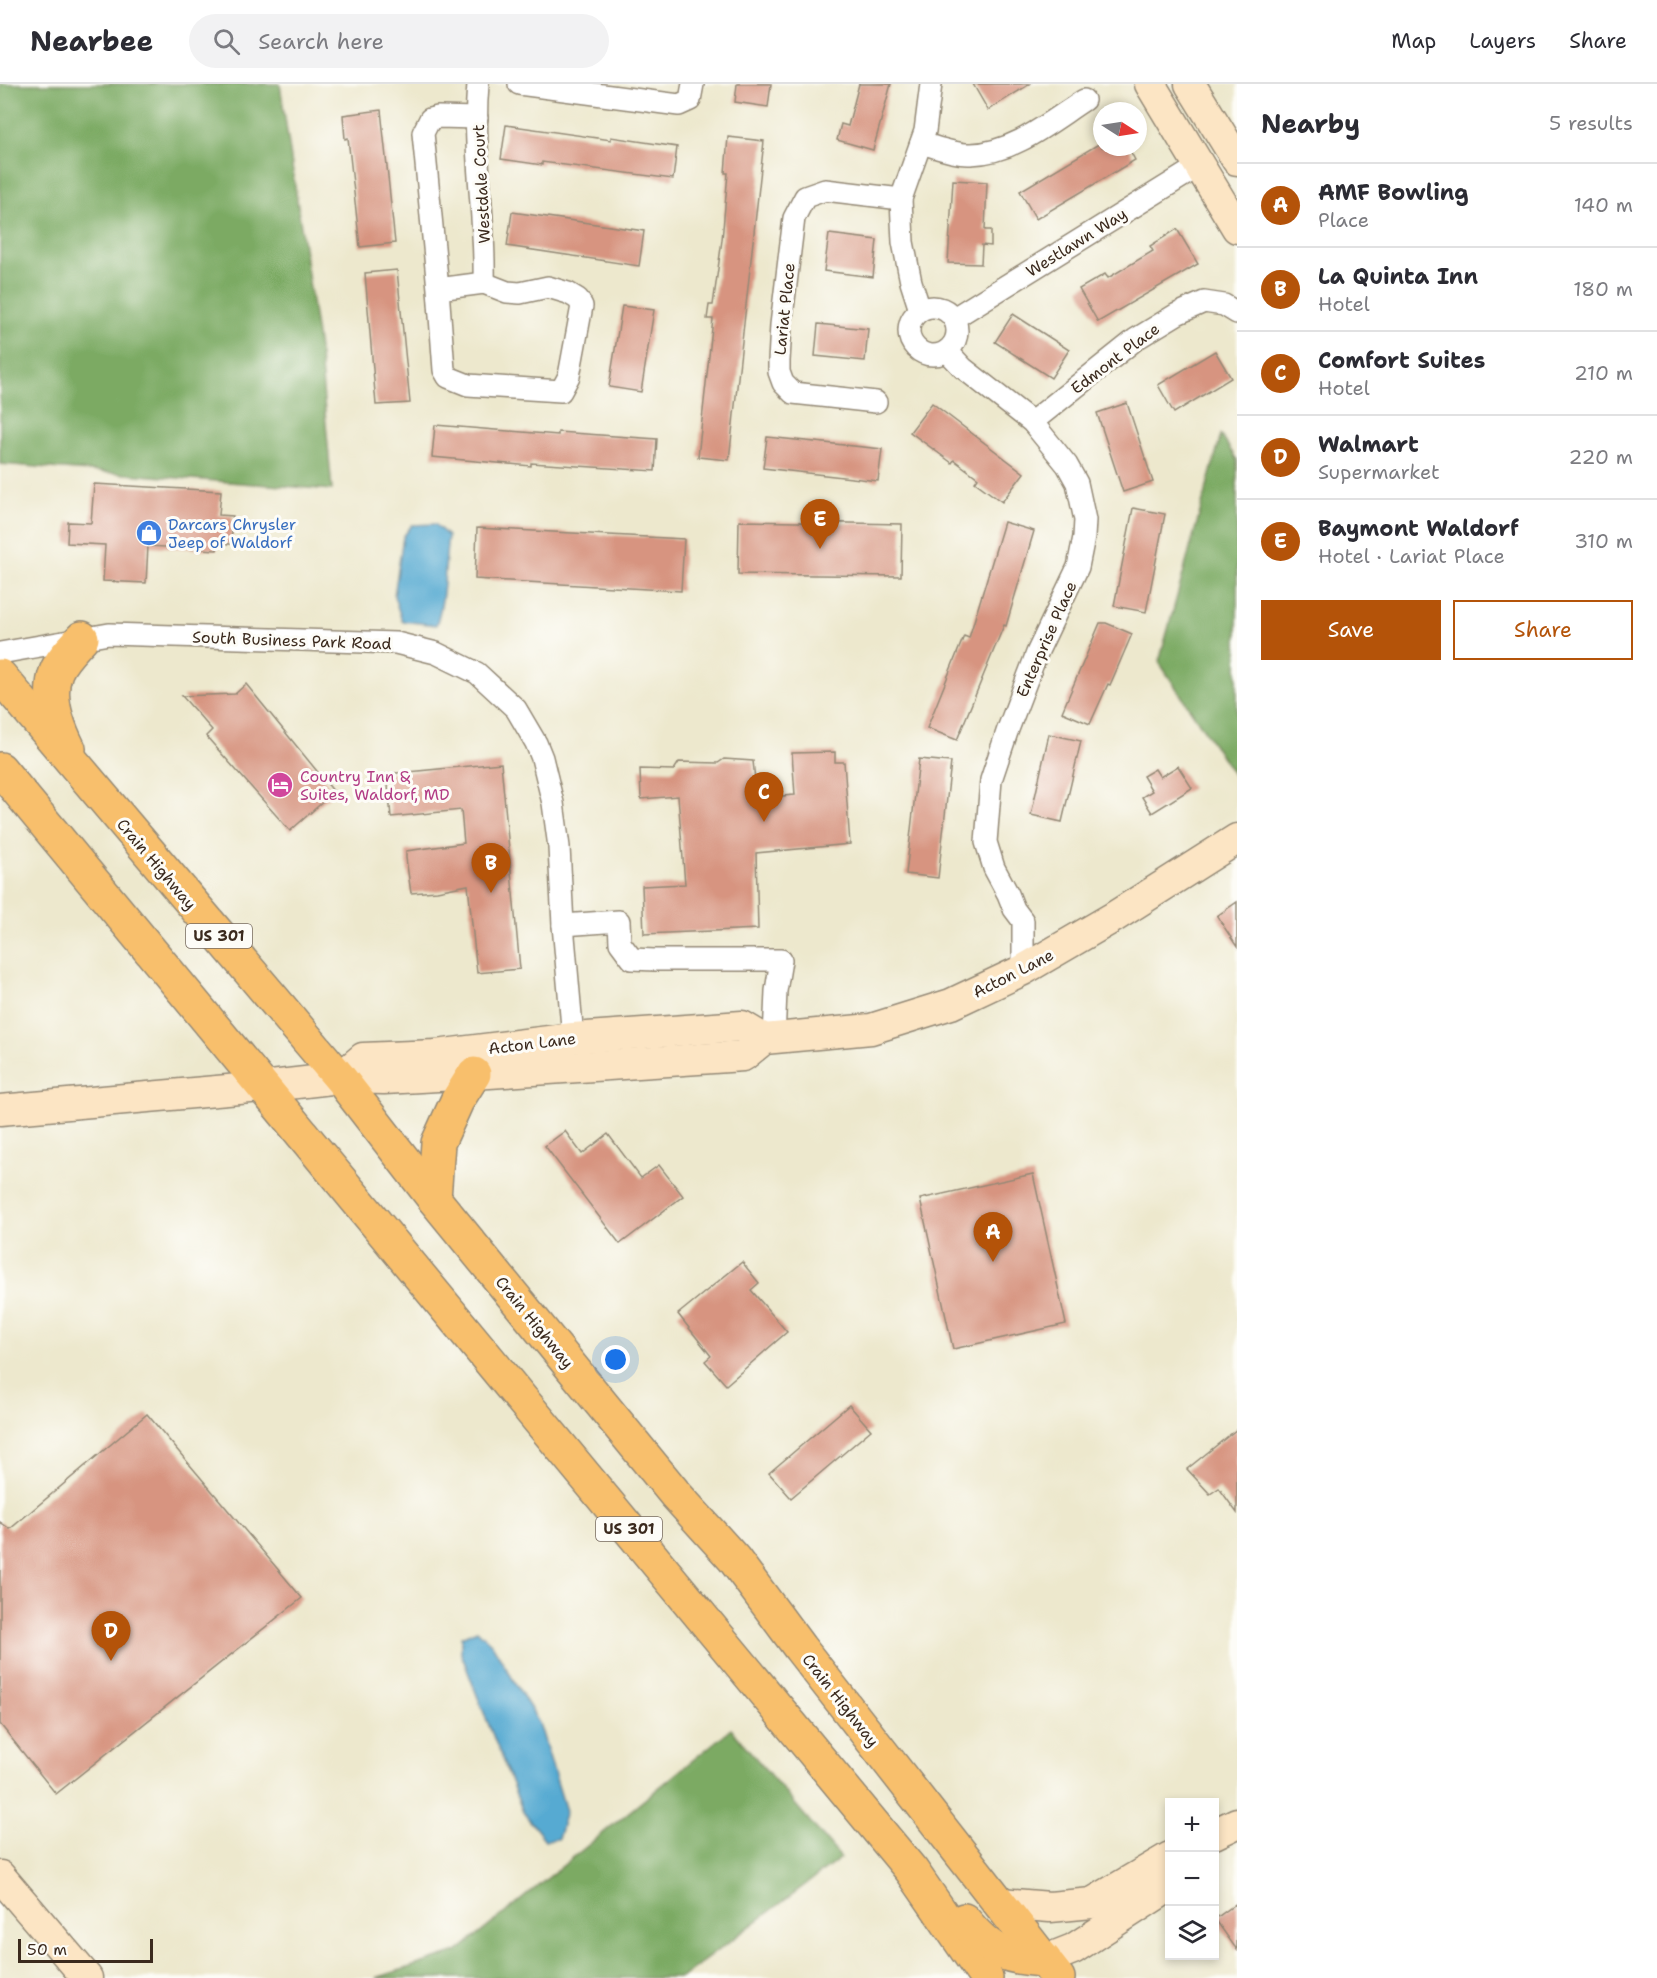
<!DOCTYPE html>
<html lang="en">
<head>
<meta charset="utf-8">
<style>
  :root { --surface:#fff; --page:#f2f2f3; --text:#2b2b33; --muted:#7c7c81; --line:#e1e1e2; --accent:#b45309 }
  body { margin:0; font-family:"Shantell Sans",sans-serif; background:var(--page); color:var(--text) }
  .controls { position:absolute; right:18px; bottom:18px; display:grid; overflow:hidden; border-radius:0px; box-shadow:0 3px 9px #0003 }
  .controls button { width:54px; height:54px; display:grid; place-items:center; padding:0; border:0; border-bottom:2px solid var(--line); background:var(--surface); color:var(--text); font:30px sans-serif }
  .compass { position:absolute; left:1093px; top:18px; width:54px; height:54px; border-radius:50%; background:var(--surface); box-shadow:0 3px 9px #0003; rotate:102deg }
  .scale { position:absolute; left:18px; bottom:15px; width:135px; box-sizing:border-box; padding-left:6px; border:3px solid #3b2a1e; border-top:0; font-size:16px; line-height:21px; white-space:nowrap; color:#3b2a1e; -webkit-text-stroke:4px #fdfcf7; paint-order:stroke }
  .you { position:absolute; left:616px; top:1276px; width:21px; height:21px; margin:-15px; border:4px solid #fff; border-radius:50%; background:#1a73e8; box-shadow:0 0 0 9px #1a73e833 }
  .badge { display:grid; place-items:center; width:39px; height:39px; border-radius:50%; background:var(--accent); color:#fff; font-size:20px; font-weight:700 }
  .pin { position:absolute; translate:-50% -50px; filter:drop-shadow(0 2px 3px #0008) }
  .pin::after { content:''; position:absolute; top:32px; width:21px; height:18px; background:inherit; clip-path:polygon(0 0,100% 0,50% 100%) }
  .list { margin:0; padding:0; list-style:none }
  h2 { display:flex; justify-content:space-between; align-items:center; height:78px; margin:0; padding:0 24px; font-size:26px }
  h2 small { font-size:20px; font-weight:400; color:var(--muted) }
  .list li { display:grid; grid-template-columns:39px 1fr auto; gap:18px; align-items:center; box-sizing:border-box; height:84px; padding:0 24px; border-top:2px solid var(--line) }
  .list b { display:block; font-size:22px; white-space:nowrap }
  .list p { margin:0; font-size:20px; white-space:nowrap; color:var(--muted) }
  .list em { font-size:20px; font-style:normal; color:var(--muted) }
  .actions { display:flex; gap:12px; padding:18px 24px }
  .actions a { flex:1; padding:14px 0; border:2px solid var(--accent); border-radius:0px; text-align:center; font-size:21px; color:var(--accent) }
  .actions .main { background:var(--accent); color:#fff }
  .icon { flex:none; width:33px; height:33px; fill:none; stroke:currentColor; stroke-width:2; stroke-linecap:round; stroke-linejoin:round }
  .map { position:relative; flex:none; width:1237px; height:1894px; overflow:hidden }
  header { display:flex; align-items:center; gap:36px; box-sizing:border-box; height:84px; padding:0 30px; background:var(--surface); border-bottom:2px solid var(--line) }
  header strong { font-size:28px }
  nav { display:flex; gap:33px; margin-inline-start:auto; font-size:21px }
  .search { width:420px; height:54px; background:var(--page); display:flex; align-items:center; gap:15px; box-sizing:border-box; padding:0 21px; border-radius:33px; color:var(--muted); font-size:22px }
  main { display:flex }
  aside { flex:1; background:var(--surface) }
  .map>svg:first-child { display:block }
  .forest { fill:#7caa64; stroke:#5c6a41; stroke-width:1.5 }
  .water { fill:#57aad2; stroke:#496a78; stroke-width:1.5 }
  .building { fill:#d79480 }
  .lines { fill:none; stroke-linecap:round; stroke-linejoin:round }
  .street-casing { stroke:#948976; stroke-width:24 }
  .secondary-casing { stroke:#948976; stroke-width:33 }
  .highway-casing { stroke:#948976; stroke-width:36 }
  .street { stroke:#fff; stroke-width:21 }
  .secondary { stroke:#fce5c4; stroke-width:30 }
  .highway { stroke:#f8bf6c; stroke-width:33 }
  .labels { text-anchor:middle; stroke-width:6; stroke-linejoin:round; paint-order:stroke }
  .shield { fill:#fdfcf7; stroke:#75695f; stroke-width:1.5 }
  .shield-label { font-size:15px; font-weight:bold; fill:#3b2a1e }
  .street-label { font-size:16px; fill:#3b2a1e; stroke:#fdfcf7 }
  .shop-label { font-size:16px; fill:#366cbe; stroke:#fdfcf7; text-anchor:start }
  .hotel-label { font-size:16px; fill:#b23c85; stroke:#fdfcf7; text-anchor:start }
</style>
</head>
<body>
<header>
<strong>Nearbee</strong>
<div class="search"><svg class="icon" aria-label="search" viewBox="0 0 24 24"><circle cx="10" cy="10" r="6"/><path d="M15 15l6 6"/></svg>Search here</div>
<nav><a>Map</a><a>Layers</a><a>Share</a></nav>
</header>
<main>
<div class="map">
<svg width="1237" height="1894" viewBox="0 0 1237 1894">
  <rect width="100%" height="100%" fill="#fdfcf7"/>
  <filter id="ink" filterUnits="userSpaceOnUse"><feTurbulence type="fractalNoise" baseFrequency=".0167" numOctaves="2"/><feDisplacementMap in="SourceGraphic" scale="12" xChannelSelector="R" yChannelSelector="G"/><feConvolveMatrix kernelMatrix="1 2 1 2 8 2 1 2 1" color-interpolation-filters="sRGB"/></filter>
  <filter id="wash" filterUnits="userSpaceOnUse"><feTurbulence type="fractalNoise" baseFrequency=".008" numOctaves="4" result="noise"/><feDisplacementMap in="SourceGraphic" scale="24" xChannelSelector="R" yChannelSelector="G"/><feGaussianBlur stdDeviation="1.35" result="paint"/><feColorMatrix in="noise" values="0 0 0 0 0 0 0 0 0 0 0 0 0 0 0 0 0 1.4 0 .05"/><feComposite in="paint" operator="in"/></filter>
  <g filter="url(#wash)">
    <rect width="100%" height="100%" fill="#ede8cd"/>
    <!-- forest -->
    <g class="forest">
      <polygon points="0,0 280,0 320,272 332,406 0,380"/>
      <polygon points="1221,351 1237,376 1237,696 1159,578"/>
      <polygon points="731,1645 841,1774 681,1894 376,1894 457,1868"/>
    </g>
    <!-- water -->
    <g class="water">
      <path d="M435 440 448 452C444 482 446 512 436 541L402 537 394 512 403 453 412 441Z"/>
      <polygon points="477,1546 492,1560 539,1639 566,1727 558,1755 545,1756 523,1728 473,1601 461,1569 461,1553"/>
    </g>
    <g id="blocks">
      <!-- building -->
      <g class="building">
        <polygon points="737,0 771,0 768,23 735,18"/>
        <polygon points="859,0 891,0 873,66 837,56 841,40 848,42"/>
        <polygon points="973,0 1030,0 988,26"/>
        <polygon points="381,26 395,159 360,163 348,54 345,55 343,31"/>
        <polygon points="506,41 611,56 611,53 677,63 673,95 542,78 542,81 501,75"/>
        <polygon points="728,53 764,57 729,376 698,373 713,235 707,235 709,221 713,221 722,156 728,89 725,89"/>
        <polygon points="1102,58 1102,63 1128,63 1135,76 1036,135 1020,107"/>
        <polygon points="953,96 987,98 985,146 991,146 991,162 982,161 981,180 948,179"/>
        <polygon points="512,128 644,147 639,182 507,162"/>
        <polygon points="1177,145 1198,180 1098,238 1079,205 1105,190 1108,194 1153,167 1150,162"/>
        <polygon points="829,150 877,156 873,193 824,187"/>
        <polygon points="397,186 410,319 376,321 365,189"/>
        <polygon points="622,222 654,226 641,308 609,303"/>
        <polygon points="1013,230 1069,266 1051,294 995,258"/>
        <polygon points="818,240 868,245 865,277 815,272"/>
        <polygon points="1215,267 1231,294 1174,329 1158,301"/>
        <polygon points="932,319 1024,389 1002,418 975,398 978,394 954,376 952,379 910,348"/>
        <polygon points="1127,319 1153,398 1123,408 1097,329"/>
        <polygon points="435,341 558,351 558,348 657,355 655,387 531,379 531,382 432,373"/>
        <polygon points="767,353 882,365 878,397 763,384"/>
        <polygon points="94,400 221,407 219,431 233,432 231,460 218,460 217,466 148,462 146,499 103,497 105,461 67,459 68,438 91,439"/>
        <polygon points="1133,424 1165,430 1146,528 1114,522"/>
        <polygon points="739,437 902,440 901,492 738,490"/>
        <polygon points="1004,438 1034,447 1006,542 1004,541 957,656 927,644 964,552 969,554"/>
        <polygon points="477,444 684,455 681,507 475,495"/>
        <polygon points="1100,539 1106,539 1132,550 1110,601 1108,600 1090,640 1062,628"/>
        <polygon points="246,600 334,708 290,747 206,652 212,646 182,612 235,610"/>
        <polygon points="1049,650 1081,657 1062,738 1031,731"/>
        <polygon points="835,668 835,678 844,678 850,760 756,769 758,845 644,850 642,802 685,800 678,712 641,715 640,685 674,686 679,678 718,679 724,675 753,677 757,714 795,711 792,669"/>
        <polygon points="919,675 951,678 938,794 906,790"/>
        <polygon points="501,679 520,885 477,889 468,801 437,807 411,809 406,774 406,767 464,759 461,726 391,733 387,690"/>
        <polygon points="1178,682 1192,704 1152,729 1142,713 1152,707 1143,692 1155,685 1160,693"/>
        <polygon points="1237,818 1237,863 1217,832"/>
        <polygon points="565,1047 582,1070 608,1050 641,1094 659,1081 683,1112 620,1160 545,1062"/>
        <polygon points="1033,1090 1066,1240 953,1265 920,1115"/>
        <polygon points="742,1178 759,1199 751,1206 787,1248 726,1301 705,1277 711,1272 678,1230"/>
        <polygon points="849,1321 871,1346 791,1414 769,1389"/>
        <polygon points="147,1330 302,1514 56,1710 0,1640 0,1438 10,1445"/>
        <polygon points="1237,1345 1237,1429 1219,1404 1210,1410 1187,1385"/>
        <polygon points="1237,1819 1237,1866 1215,1835"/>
      </g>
    </g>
  </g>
  <g filter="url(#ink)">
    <use href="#blocks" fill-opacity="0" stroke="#948976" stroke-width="1.5"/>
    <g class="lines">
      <!-- street casing -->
      <g class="street-casing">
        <g id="street">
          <path d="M478 0C472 67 486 133 484 199"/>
          <polyline points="519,0 679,21 690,16 693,0"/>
          <path d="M921 59C936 63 956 71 971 70 1014 69 1050 38 1084 16"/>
          <polyline points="438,205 484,199 507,208 520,209 548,203 568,209 578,215 582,222 569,292 561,307 468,301 448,293 444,286 438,205 423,49 430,35 438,33 477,34"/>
          <circle cx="933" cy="247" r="24"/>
          <polyline points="920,226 911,198 903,158 901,115 925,47 931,0"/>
          <polyline points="954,234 1199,82"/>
          <polyline points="947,267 963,284 1032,338 1067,381 1077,399 1085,436 1084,453 1078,483 1037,569 1007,648 991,696 986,758 994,784 1008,810 1014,825 1023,837 1023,886"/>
          <polyline points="876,318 793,309 783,299 779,288 779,277 781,241 794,134 805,113 825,106 901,115"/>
          <polyline points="1032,338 1136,255 1177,230 1204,218 1224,221 1237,229"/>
          <polyline points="0,569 109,550 333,557 396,559 436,569 477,589 516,625 536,659 542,674 553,719 559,763 563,841 573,954"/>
          <polyline points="563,841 619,837 620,859 632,875 655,876 781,876 776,907 774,955"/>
        </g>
      </g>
      <!-- secondary casing -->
      <g class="secondary-casing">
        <g id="secondary">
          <polyline points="1150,0 1237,144"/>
          <polyline points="1190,0 1237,76"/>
          <polyline points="343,991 363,974 436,971 573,954 742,942 764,955"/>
          <polyline points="0,1026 262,1003 340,994 384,995 474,990 743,972 764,955 871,945 951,920 1023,886 1114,833 1237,755"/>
          <polyline points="1214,1750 1237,1739"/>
          <polyline points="0,1792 87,1894"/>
          <polyline points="1001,1819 1050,1823 1092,1819 1170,1773"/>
          <polyline points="1045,1876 1073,1865 1170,1802"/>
        </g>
      </g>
      <!-- highway casing -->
      <g class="highway-casing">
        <g id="highway">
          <polyline points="0,592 340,994 434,1115 676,1411 734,1475 800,1564 1058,1894"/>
          <path d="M69 665C58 643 47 612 56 588 61 575 73 564 82 554"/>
          <polyline points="0,685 912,1787 986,1894"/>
          <polyline points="434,1115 438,1059 457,1017 474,990"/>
          <path d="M964 1836C990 1868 1004 1874 1045 1876"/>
        </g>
      </g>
      <!-- street -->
      <use href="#street" class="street"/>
      <!-- secondary -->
      <use href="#secondary" class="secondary"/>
      <!-- highway -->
      <use href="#highway" class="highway"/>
    </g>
  </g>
  <!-- icons -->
  <defs>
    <g id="shop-disc" transform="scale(1.35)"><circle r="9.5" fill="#3f7fe0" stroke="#fdfcf7"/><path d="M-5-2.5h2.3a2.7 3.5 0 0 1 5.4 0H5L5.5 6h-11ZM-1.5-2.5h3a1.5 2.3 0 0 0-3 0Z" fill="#fff"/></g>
    <g id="hotel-disc" transform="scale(1.35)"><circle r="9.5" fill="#d1479c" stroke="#fdfcf7"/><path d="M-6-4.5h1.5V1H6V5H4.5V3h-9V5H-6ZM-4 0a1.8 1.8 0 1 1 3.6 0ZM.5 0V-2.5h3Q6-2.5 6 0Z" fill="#fff"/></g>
  </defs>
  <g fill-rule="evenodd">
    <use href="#shop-disc" x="149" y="449"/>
    <use href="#hotel-disc" x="280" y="701"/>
  </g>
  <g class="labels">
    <!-- shield labels -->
    <g class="shield">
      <rect x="186" y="840" width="66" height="24" rx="4.5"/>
      <rect x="596" y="1433" width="66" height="24" rx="4.5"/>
    </g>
    <g class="shield-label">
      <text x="219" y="857">US 301</text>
      <text x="629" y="1450">US 301</text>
    </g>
    <!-- street labels -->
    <g class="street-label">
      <text transform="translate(481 100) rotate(-93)" y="6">Westdale Court</text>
      <text transform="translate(1076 158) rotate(-32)" y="6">Westlawn Way</text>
      <text transform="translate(784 225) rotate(-84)" y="6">Lariat Place</text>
      <text transform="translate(1115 274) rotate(-37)" y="6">Edmont Place</text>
      <text transform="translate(1046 555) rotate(-66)" y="6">Enterprise Place</text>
      <text transform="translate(292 556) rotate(2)" y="6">South Business Park Road</text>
      <text transform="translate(157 780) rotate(50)" y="6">Crain Highway</text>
      <text transform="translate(1013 889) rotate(-27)" y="6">Acton Lane</text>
      <text transform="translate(532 959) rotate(-7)" y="6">Acton Lane</text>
      <text transform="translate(535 1238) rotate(51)" y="6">Crain Highway</text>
      <text transform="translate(841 1616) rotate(52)" y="6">Crain Highway</text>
    </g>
    <!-- shop labels -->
    <g class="shop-label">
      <text x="168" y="446">Darcars Chrysler<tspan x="168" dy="18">Jeep of Waldorf</tspan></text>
    </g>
    <!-- hotel labels -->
    <g class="hotel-label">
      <text x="300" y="698">Country Inn &amp;<tspan x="300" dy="18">Suites, Waldorf, MD</tspan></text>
    </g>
  </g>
</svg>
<div class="controls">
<button>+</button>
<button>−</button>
<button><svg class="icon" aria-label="layers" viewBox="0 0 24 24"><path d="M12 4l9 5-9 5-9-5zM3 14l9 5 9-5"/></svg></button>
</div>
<svg class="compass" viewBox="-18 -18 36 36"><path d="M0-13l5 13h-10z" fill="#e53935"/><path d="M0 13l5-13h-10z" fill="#7c7c81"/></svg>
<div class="scale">50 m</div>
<div class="you"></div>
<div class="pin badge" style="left:993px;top:1178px">A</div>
<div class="pin badge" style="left:491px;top:809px">B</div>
<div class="pin badge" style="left:764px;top:738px">C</div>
<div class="pin badge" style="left:111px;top:1577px">D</div>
<div class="pin badge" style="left:820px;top:465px">E</div>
</div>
<aside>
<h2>Nearby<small>5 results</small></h2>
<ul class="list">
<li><span class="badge">A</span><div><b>AMF Bowling</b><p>Place</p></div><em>140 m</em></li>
<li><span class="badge">B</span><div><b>La Quinta Inn</b><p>Hotel</p></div><em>180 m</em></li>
<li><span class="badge">C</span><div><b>Comfort Suites</b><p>Hotel</p></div><em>210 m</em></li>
<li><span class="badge">D</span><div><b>Walmart</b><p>Supermarket</p></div><em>220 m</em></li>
<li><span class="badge">E</span><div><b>Baymont Waldorf</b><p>Hotel · Lariat Place</p></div><em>310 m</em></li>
</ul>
<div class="actions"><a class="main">Save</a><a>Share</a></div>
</aside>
</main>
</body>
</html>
